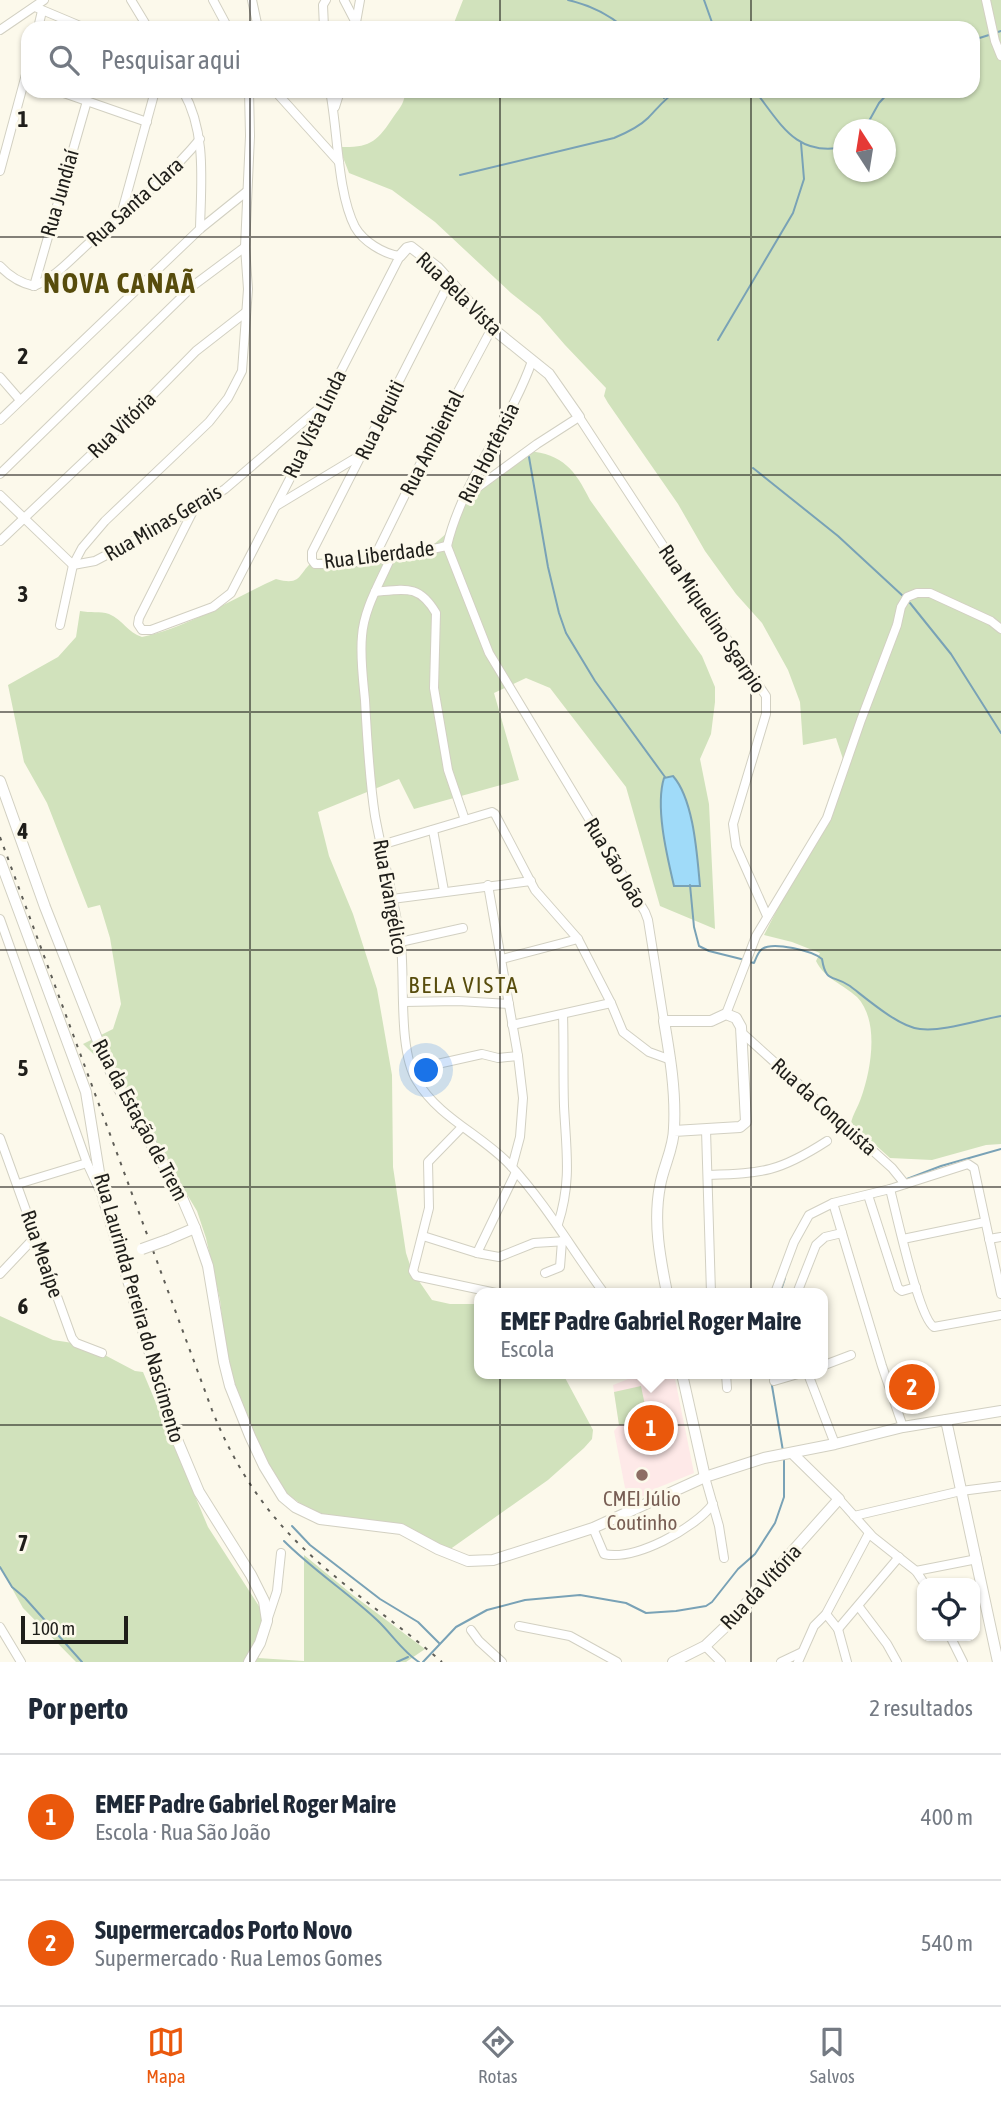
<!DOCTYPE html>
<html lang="pt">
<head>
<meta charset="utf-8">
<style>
  :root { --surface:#fff; --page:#f6f6f7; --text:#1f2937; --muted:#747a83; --line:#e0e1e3; --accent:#ea580c }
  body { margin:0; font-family:"Asap Condensed",sans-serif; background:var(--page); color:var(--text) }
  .controls { position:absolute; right:21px; bottom:21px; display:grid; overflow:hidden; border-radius:14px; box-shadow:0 2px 5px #0004 }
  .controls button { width:63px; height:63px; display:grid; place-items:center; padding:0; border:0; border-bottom:2px solid var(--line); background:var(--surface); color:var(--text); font:35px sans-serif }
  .compass { position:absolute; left:833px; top:119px; width:63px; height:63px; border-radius:50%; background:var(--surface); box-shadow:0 2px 5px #0004; rotate:348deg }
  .scale { position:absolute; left:21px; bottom:18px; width:107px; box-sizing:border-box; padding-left:7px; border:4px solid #1f1e1a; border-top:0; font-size:19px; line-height:24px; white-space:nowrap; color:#1f1e1a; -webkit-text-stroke:5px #fcf9eb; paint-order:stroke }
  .you { position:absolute; left:427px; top:1071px; width:24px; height:24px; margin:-18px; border:5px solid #fff; border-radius:50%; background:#1a73e8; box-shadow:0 0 0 10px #1a73e833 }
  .badge { display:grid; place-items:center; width:46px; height:46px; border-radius:50%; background:var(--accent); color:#fff; font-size:23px; font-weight:700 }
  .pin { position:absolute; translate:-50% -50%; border:4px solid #fff; box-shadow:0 2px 7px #0006 }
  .popup { position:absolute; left:474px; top:1288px; width:354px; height:91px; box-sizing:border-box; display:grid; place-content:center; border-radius:14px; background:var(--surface); filter:drop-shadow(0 2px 5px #0005); font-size:23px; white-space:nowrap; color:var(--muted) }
  .popup b { font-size:26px; color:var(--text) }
  .popup::after { content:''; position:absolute; left:50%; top:100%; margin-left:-14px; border:14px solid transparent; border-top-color:var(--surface) }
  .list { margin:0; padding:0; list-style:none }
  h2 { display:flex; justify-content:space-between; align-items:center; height:91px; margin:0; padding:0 28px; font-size:30px }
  h2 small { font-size:23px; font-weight:400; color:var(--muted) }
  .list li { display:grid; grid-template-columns:46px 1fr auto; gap:21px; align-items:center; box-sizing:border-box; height:126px; padding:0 28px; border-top:2px solid var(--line) }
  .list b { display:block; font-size:26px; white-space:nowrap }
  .list p { margin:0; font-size:23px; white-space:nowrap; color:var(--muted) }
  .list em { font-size:23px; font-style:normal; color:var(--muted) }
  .icon { flex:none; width:38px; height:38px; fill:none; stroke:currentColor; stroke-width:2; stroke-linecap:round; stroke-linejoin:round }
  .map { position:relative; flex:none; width:1001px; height:1662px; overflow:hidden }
  .search { position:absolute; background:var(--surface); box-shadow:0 2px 5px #0004; left:21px; right:21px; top:21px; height:77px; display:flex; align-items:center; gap:18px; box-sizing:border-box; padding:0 24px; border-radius:21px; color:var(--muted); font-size:26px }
  .sheet { height:343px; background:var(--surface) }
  nav { display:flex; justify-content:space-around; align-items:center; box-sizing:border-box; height:98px; border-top:2px solid var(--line); background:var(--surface); font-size:19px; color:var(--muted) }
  nav a { display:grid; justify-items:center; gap:4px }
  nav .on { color:var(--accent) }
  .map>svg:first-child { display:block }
  .education { fill:#fee9e8 }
  .green { fill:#d1e2bc; fill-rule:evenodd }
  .water { fill:#a0dbf9; stroke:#79a2b6; stroke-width:2 }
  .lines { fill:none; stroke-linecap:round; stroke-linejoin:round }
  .stream { stroke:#79a2b6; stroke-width:2 }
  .minor-casing { stroke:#d2d0c2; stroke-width:10 }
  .tertiary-casing { stroke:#d2d0c2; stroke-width:12 }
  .minor { stroke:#fff; stroke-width:8 }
  .tertiary { stroke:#fff; stroke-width:10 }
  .rail { stroke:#5f5e57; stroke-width:2; stroke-dasharray:3.5 7; stroke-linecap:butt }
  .tertiary-bridge-casing { stroke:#d2d0c2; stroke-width:12; stroke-linecap:butt }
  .tertiary-bridge { stroke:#fff; stroke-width:10 }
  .grid { fill:none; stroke:#1f1e1a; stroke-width:2; stroke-opacity:0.55 }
  .education-dot { fill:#8d6e63; stroke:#fcf9eb; stroke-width:2.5 }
  .labels { text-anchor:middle; stroke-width:6; stroke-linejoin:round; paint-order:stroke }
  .street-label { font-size:21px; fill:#1f1e1a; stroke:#fcf9eb }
  .education-label { font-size:21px; fill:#785e54; stroke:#fcf9eb }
  .neighbourhood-label { font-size:23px; letter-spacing:2px; fill:#574c0c; stroke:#fcf9eb }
  .district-label { font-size:28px; font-weight:bold; letter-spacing:2px; fill:#574c0c; stroke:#fcf9eb }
  .grid-label { font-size:23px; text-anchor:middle; font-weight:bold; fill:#1f1e1a; stroke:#fcf9eb; stroke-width:6; stroke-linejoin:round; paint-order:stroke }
</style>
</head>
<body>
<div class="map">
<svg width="1001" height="1662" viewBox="0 0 1001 1662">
  <rect width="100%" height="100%" fill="#fcf9eb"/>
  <!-- education -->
  <polygon class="education" points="641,1374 674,1374 694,1473 657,1488 631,1503 626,1493 614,1431 619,1425 613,1385"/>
  <!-- green -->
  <g class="green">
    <path d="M463 0H1001V1144L986 1145 932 1160 890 1158 851 1123C853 1114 858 1107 861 1098 871 1070 880 1021 857 997 843 984 825 979 816 961L820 953 792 942 764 935 845 778V765L836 738 803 745 800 702 788 670 762 623 736 594 705 551 678 504 608 403 604 396 606 388 565 345 540 316 511 293 435 222 392 190 349 173 339 147C370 148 377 142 394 116 400 108 405 102 405 91H973V28H452ZM844 130H886V172H844Z"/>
    <path d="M528 451C563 454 575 470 590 500L702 656 715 687V702L711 734 700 759 709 804 715 929 660 906 626 787 550 688 526 678 494 693 519 780 414 809 399 779 318 812 329 856 353 914 377 989 392 1075 393 1167 406 1253 412 1271 432 1300 450 1304H479L480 1374H563L593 1430 592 1439 584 1448 548 1480 449 1550 428 1539 318 1516 269 1481 259 1468 243 1426 228 1370 220 1300 206 1238 197 1211 116 1076 83 1044 113 1029 121 1004 110 938 100 905 88 908 47 803 24 762 8 685 58 657 76 637 80 611C90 613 100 611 109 614 123 620 128 633 142 637 189 627 233 598 276 579 304 587 297 572 316 559L425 549 433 545 447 533 470 496Z"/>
    <polygon points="0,1316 53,1340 73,1343 99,1352 135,1371 143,1372 208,1527 266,1617 265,1632 258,1658 304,1661 304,1555 354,1596 425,1649 406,1662 76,1662 23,1608 0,1567"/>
    <polygon points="641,1386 648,1420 619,1425 614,1392"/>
  </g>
  <!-- water -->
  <path class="water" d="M673 776C694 800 697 855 700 886H674C667 856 655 807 664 778Z"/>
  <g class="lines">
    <!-- stream -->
    <g class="stream">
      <path d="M568 0C590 5 608 14 625 28"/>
      <polyline points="704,0 714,28"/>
      <polyline points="998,32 1001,31"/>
      <polyline points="973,40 989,35"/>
      <polyline points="661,91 664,98"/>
      <path d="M755 91C781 124 796 157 844 147"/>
      <polyline points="864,130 879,103 890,91"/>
      <path d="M460 175 614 138C626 133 639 127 648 118 658 108 665 98 677 91"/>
      <polyline points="718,340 793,213 804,179 801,143"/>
      <polyline points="529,457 548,567 559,613 566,633 595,681 665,777"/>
      <polyline points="753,468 838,536 904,597"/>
      <polyline points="910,603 951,654 1001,733"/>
      <polyline points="690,885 694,927 699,946 709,951 745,960"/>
      <path d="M750 962 754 963C756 958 758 952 762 949 773 941 813 951 822 959 826 984 833 974 850 986 867 999 899 1027 920 1029 943 1032 978 1020 1001 1016"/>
      <polyline points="907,1179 941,1166 1001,1149"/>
      <polyline points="780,1293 785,1278"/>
      <polyline points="770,1374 783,1451"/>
      <polyline points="292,1526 310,1545 380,1599 418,1622 439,1643"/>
      <path d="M284 1541C313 1570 347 1592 377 1620 391 1633 403 1652 419 1662"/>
      <polyline points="0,1567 12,1587 25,1598 82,1662"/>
      <polyline points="397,1662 408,1657"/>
      <polyline points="423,1662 456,1627 487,1610 525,1600 580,1595 626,1603 646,1613 676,1611 706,1606 712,1602 738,1569 755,1554 775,1523 784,1497 784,1457"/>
    </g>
    <!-- minor casing -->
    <g class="minor-casing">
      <g id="minor">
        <polyline points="131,0 148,28"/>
        <polyline points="213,0 228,28"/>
        <polyline points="252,0 258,28"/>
        <polyline points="344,0 356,23"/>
        <polyline points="986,0 995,41 1001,56"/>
        <polyline points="35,7 85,28"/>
        <polyline points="38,28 42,11"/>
        <polyline points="324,28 323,5 326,0"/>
        <polyline points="355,28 360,0"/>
        <polyline points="0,30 44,0"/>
        <polyline points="58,91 147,122"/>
        <path d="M183 91C207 133 201 183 200 229"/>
        <polyline points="275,91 339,162"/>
        <polyline points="335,107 340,91"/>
        <polyline points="0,171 28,67"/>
        <polyline points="121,215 155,91"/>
        <path d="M0 266C10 277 20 283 34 286"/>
        <path d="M34 286C55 278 72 258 89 243 127 210 168 178 200 139"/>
        <polyline points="34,286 87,101"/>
        <polyline points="0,377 20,400"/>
        <polyline points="0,420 200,229 246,192"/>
        <polyline points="0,474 194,285 245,247"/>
        <polyline points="0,495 73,565 95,561 194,509 225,489 324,404"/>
        <polyline points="466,496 537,444 579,417 664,547 766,696 766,714 733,824 736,846 767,916"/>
        <polyline points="276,506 364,453"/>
        <path d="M194 509 139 618 138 624 142 630H151L213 607 231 593 318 424 324 404 400 256C383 254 363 241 355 227 337 192 338 130 330 91"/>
        <polyline points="0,541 132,416 196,351 246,312"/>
        <polyline points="447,546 489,653 645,912 648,920 664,1021"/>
        <path d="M447 546C404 555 359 565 315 564L312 560V552L450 281"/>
        <path d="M447 546C462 481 510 424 532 361"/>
        <path d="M391 557C380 583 364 608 362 636 360 657 363 679 365 700 367 738 369 777 375 816 383 859 395 902 401 945 405 983 398 1050 417 1081 439 1118 482 1135 510 1165 547 1205 572 1250 604 1293"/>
        <polyline points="373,560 431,442 492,328"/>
        <path d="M375 592C405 589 419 584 436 613L434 688 448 770 465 820"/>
        <polyline points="60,625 73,565 82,548 105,521 209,422 228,398 242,371 248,289 245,247 250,136 249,91"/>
        <polyline points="433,830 444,891"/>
        <polyline points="381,845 492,812 495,814 535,890 578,939 611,1003 623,1032 649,1052 671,1060"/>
        <polyline points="488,885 518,1056 523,1098 520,1137 512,1167"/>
        <polyline points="392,899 531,881"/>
        <polyline points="0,919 87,1163 99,1189"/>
        <polyline points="400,942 463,928"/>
        <polyline points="502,959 578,939"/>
        <polyline points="404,1002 458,1001 509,1004"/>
        <polyline points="726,1014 756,936 827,818 861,720 897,625 901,607 907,597 917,593 930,593 991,621 1001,629"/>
        <polyline points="512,1025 611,1003"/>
        <polyline points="741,1032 892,1168 905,1184"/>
        <polyline points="424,1067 482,1054 498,1058 518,1056"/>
        <polyline points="462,1127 428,1162 429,1208 413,1271 416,1276 496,1293"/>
        <polyline points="706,1130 711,1293"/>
        <polyline points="0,1138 72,1338 76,1343 102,1353"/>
        <path d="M708 1175C764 1173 779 1172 827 1141"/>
        <polyline points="18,1184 87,1163"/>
        <path d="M890 1189C896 1212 919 1319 934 1327L1001 1315"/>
        <polyline points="868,1195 898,1288 902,1291 916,1287"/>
        <polyline points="833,1203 882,1366 903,1427"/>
        <path d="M558 1224C572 1181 566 1149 564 1106 563 1075 564 1044 563 1014"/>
        <polyline points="423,1236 477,1253 499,1257 534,1243 567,1241"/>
        <polyline points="903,1239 985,1222"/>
        <polyline points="989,1239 1001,1237"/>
        <polyline points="477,1253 516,1172"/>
        <polyline points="545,1273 560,1267 562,1241"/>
        <polyline points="0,1274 35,1237"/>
        <polyline points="775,1293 794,1242 809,1215 833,1203 890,1189 968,1164 974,1168 1001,1294"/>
        <polyline points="797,1293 816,1245 825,1237 842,1233"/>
        <polyline points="822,1366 851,1355"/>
        <polyline points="726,1374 727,1388"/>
        <polyline points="808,1374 835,1444"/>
        <polyline points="774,1381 798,1374"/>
        <polyline points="705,1477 719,1526 724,1558"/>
        <polyline points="839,1499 873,1537 916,1571 924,1583"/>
        <polyline points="854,1516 961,1491 1001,1486"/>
        <path d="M593 1528 604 1554C635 1561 694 1529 713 1504"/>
        <polyline points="916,1571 977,1559"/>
        <polyline points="859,1607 887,1644 897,1662"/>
        <polyline points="826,1614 838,1629 847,1662"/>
        <polyline points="267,1621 277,1591 281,1553"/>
        <polyline points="519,1626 570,1636 617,1662"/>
        <polyline points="0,1627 21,1662"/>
        <polyline points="838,1629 899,1557"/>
        <polyline points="471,1630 479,1641 502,1662"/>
        <polyline points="950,1636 963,1662"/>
        <polyline points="705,1646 721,1662"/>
        <polyline points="781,1662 800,1653"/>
        <polyline points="798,1662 814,1626 826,1614 869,1533"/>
      </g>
    </g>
    <!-- tertiary casing -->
    <g class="tertiary-casing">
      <g id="tertiary">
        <polyline points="400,256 407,248 411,247 438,268 492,328 549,374 579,417"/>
        <polyline points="0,781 45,907 105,1059 118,1087 180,1193 195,1228 208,1266 224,1362 230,1386 250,1436 264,1466 283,1497 295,1507 320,1519 401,1529 438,1549 468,1561 493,1560 593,1528 705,1477 764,1458 835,1444 903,1427 1001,1411"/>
        <polyline points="0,860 86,1092 103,1197 173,1430 199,1492 251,1575 264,1601 267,1621 260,1643 249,1662"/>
        <polyline points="167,1240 195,1228"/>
        <path d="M667 1293C660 1258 653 1222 660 1186 663 1167 674 1148 674 1128 676 1092 670 1056 664 1021H711L726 1014 736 1018 741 1027 746 1122 740 1127 674 1131"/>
        <polyline points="682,1374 705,1477"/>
        <polyline points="946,1420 998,1662"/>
        <polyline points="673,1662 705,1646 725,1627 839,1499 792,1453"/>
      </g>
    </g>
    <!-- minor -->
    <use href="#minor" class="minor"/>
    <!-- tertiary -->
    <use href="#tertiary" class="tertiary"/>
    <!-- rail -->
    <path class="rail" d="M0 837 212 1410C231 1458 258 1502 294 1539 339 1585 394 1620 442 1662"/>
    <!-- tertiary-bridge casing -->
    <g class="tertiary-bridge-casing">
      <polyline id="tertiary-bridge" points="142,1249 167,1240"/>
    </g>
    <!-- tertiary-bridge -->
    <use href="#tertiary-bridge" class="tertiary-bridge"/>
  </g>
  <!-- grid -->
  <path class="grid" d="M250 0V28M500 0V28M751 0V28M250 91V1662M500 91V1662M751 91V1662M0 237H1001M0 475H1001M0 712H1001M0 950H1001M0 1187H1001M0 1425H1001"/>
  <!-- markers -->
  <circle class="education-dot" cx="642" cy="1475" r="7"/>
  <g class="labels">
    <!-- street labels -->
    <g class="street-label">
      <text transform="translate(60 193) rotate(-74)" y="7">Rua Jundiaí</text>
      <text transform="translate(135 202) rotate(-42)" y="7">Rua Santa Clara</text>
      <text transform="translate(459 294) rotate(44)" y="7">Rua Bela Vista</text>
      <text transform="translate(380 420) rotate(-64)" y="7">Rua Jequiti</text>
      <text transform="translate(315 424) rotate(-64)" y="7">Rua Vista Linda</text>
      <text transform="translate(122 425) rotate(-44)" y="7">Rua Vitória</text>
      <text transform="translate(432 443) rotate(-63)" y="7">Rua Ambiental</text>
      <text transform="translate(489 453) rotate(-63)" y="7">Rua Hortênsia</text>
      <text transform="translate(163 523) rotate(-30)" y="7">Rua Minas Gerais</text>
      <text transform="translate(379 555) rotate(-7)" y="7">Rua Liberdade</text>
      <text transform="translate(712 619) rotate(56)" y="7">Rua Miquelino Sgarpio</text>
      <text transform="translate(615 863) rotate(59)" y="7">Rua São João</text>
      <text transform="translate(390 897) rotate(80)" y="7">Rua Evangélico</text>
      <text transform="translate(824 1107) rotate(42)" y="7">Rua da Conquista</text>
      <text transform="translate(140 1120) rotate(62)" y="7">Rua da Estação de Trem</text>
      <text transform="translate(42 1254) rotate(71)" y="7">Rua Meaípe</text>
      <text transform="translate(139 1308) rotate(74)" y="7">Rua Laurinda Pereira do Nascimento</text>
      <text transform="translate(761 1587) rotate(-47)" y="7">Rua da Vitória</text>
    </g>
    <!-- education labels -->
    <g class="education-label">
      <text x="642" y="1506">CMEI Júlio<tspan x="642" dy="24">Coutinho</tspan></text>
    </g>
    <!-- neighbourhood labels -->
    <g class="neighbourhood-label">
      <text x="464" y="993">BELA VISTA</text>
    </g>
    <!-- district labels -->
    <g class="district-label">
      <text x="120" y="293">NOVA CANAÃ</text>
    </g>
  </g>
  <g class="grid-label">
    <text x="23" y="127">1</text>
    <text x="23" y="364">2</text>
    <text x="23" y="602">3</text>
    <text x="23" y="839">4</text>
    <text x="23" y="1076">5</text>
    <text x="23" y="1314">6</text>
    <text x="23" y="1551">7</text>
  </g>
</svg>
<div class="controls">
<button><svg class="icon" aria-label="locate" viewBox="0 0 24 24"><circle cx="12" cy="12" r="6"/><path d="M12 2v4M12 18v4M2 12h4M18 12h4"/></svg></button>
</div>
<svg class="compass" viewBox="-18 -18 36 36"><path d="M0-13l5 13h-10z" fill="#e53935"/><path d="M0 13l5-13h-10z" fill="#747a83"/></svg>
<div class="scale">100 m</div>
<div class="you"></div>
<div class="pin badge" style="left:651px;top:1428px">1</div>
<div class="popup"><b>EMEF Padre Gabriel Roger Maire</b>Escola</div>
<div class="pin badge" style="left:912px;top:1387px">2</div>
<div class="search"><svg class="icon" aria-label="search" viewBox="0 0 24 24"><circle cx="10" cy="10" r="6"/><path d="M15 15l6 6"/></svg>Pesquisar aqui</div>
</div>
<section class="sheet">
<h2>Por perto<small>2 resultados</small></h2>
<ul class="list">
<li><span class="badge">1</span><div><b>EMEF Padre Gabriel Roger Maire</b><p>Escola · Rua São João</p></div><em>400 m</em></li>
<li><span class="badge">2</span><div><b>Supermercados Porto Novo</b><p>Supermercado · Rua Lemos Gomes</p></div><em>540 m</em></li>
</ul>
</section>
<nav>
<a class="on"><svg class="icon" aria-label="map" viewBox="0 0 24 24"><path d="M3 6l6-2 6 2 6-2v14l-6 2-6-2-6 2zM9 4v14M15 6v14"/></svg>Mapa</a>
<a><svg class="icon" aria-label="directions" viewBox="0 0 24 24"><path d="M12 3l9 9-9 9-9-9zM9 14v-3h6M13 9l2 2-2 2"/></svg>Rotas</a>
<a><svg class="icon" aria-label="saved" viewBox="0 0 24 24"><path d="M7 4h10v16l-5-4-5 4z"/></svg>Salvos</a>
</nav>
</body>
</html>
